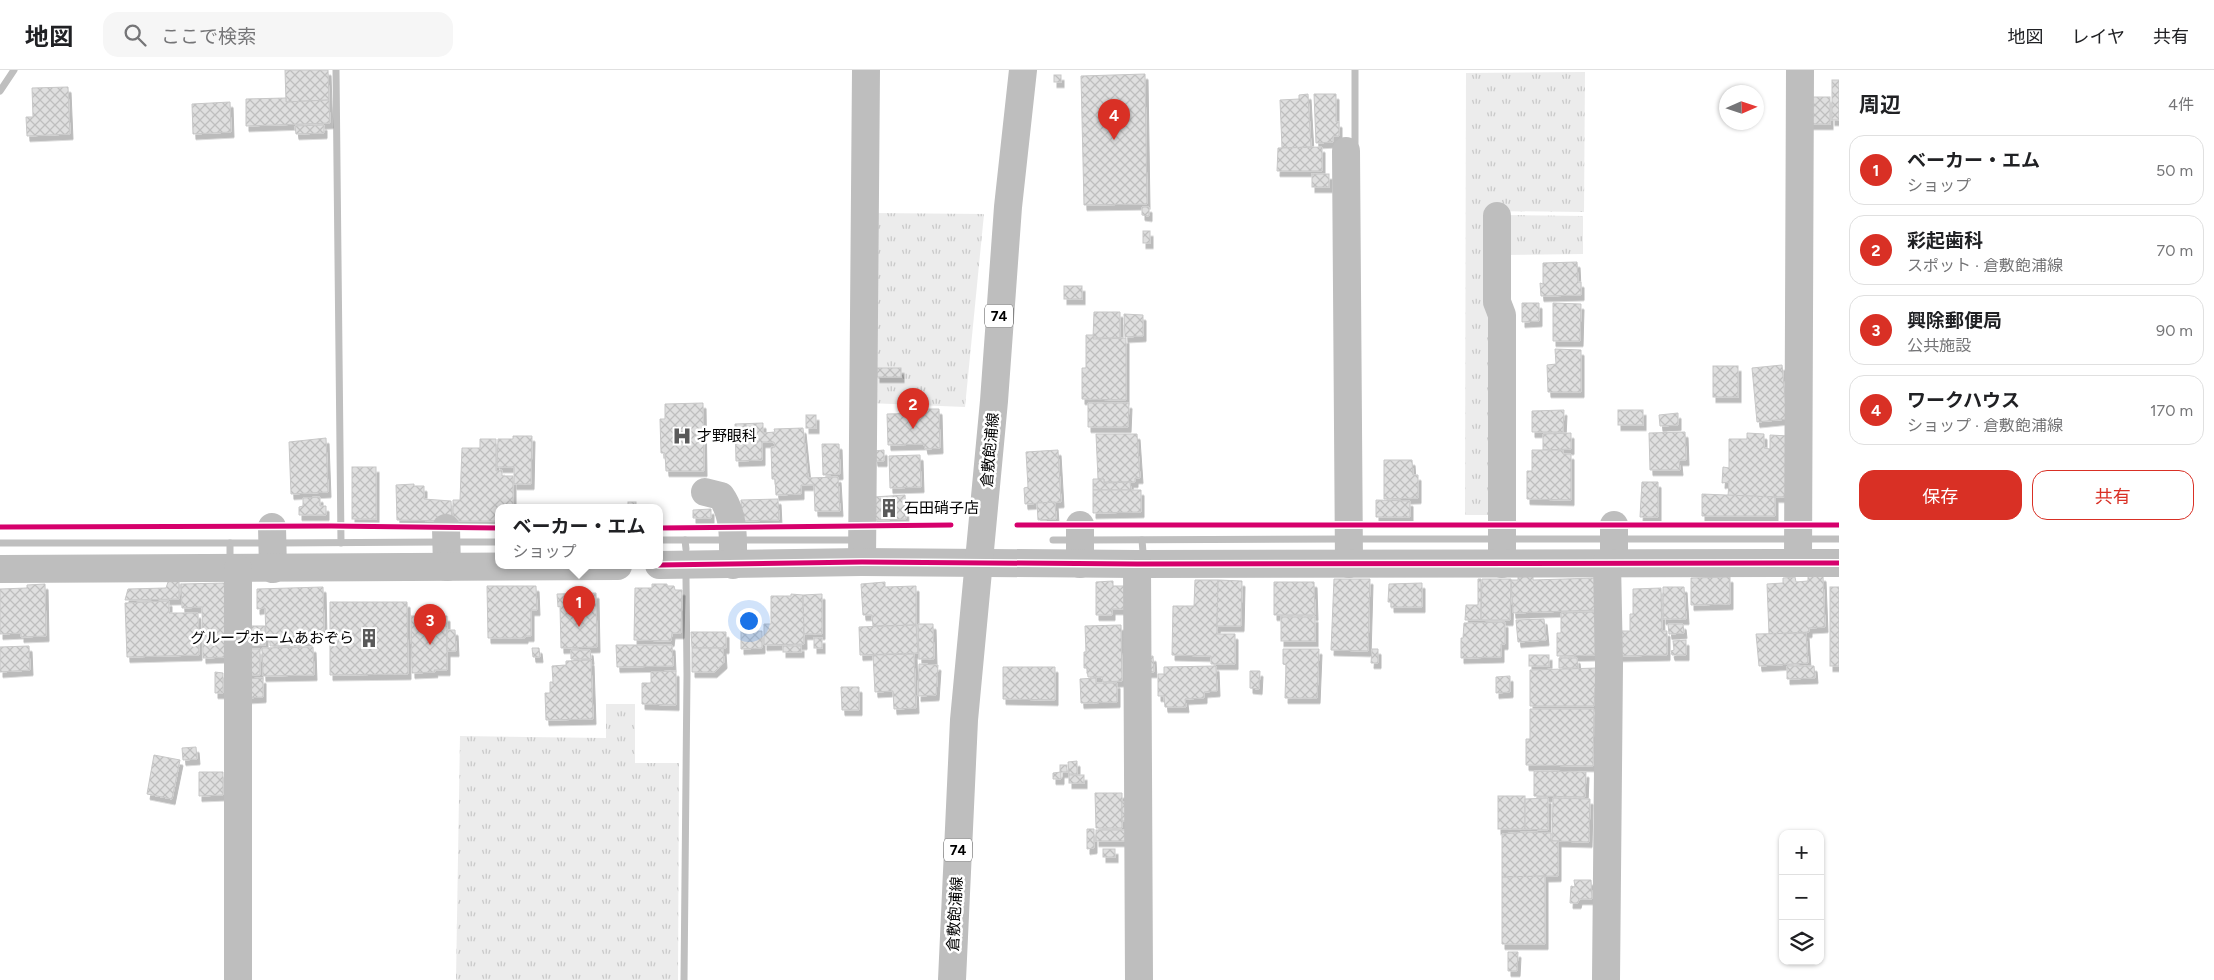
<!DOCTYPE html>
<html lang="ja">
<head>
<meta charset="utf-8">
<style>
  :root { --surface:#fff; --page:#f6f6f6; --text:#202124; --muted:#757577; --line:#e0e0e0; --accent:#d93025 }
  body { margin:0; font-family:Figtree,"Noto Sans JP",sans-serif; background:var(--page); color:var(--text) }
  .controls { position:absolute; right:15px; bottom:15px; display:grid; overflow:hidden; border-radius:10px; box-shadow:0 1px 4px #0004 }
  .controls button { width:45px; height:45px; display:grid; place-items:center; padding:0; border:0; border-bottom:1px solid var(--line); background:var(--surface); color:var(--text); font:25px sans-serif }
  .compass { position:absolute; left:1719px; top:15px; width:45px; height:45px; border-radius:50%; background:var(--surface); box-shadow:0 1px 4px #0004; rotate:87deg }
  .you { position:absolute; left:748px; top:550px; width:18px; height:18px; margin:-12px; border:4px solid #fff; border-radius:50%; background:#1a73e8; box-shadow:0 0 0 8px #1a73e833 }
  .badge { display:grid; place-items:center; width:32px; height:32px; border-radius:50%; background:var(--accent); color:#fff; font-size:16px; font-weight:700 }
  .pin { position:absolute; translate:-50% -41px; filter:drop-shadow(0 1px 2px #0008) }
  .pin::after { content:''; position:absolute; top:26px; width:18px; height:15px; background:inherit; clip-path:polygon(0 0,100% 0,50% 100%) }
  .popup { position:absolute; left:495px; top:434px; width:168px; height:65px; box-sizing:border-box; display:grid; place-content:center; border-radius:10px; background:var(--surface); filter:drop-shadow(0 1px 4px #0005); font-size:16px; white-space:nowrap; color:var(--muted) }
  .popup b { font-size:19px; color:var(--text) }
  .popup::after { content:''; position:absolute; left:50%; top:100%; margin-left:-10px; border:10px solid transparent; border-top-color:var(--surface) }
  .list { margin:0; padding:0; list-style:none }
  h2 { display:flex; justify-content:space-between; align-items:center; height:65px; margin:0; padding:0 20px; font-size:21px }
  h2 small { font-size:16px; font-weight:400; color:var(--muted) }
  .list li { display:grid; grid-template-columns:32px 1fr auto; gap:15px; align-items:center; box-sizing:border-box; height:70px; margin:0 10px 10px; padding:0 10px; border:1px solid var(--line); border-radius:15px }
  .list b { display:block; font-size:19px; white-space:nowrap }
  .list p { margin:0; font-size:16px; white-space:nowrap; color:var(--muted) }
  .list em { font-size:16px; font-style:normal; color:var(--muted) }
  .actions { display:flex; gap:10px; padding:15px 20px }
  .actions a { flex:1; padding:11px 0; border:1px solid var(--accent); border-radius:15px; text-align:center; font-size:18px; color:var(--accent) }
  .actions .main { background:var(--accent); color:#fff }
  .icon { flex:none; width:28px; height:28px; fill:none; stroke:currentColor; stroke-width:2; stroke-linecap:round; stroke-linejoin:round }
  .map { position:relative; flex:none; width:1839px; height:910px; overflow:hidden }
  header { display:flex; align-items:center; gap:30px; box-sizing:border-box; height:70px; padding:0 25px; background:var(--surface); border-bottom:1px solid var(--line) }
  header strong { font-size:24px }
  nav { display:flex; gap:28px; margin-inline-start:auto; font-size:18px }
  .search { width:350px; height:45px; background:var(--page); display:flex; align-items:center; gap:12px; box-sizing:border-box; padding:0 18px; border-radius:15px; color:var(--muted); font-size:19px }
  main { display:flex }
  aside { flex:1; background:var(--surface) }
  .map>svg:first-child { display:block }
  .grass { fill:url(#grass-tufts) }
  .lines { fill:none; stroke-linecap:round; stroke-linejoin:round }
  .stream { stroke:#bfbfbf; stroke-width:7 }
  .building { fill:url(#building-cross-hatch); stroke:#c7c7c7; filter:url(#shadow) }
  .minor { stroke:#bebebe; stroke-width:28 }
  .major { stroke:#bebebe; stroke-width:28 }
  .cycleway-casing { stroke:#fff; stroke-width:8 }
  .cycleway { stroke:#d6006c; stroke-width:5 }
  .labels { text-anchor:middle; stroke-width:5; stroke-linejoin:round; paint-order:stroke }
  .shield { fill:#fff; stroke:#4c4c4c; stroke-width:1 }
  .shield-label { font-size:14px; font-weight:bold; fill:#000 }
  .poi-label { font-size:15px; fill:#000; stroke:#fff; text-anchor:start }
  .street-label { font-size:15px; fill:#000; stroke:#fff }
</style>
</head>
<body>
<header>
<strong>地図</strong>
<div class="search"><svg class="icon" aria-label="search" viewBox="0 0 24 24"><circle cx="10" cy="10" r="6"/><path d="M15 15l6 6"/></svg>ここで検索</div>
<nav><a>地図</a><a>レイヤ</a><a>共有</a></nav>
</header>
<main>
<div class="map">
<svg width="1839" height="910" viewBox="0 0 1839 910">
  <defs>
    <pattern id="grass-tufts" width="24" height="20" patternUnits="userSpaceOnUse" patternTransform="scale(1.25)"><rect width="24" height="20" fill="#ececec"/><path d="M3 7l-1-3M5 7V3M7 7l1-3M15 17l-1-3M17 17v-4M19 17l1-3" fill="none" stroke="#c9c9c9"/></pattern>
    <pattern id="building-cross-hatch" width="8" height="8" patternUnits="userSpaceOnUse" patternTransform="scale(1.25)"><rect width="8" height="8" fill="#dfdfdf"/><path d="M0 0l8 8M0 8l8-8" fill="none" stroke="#bebebe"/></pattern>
    <filter id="shadow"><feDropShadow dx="3" dy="5.5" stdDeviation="0" flood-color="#0004"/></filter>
  </defs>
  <rect width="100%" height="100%" fill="#fff"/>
  <!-- grass -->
  <g class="grass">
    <polygon points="1585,2 1584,142 1491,141 1492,445 1465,445 1466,3"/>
    <polygon points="871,143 984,144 965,337 868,333"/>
    <polygon points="1505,145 1583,146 1583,184 1505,185"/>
    <polygon points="606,634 635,634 635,693 679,693 678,910 456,910 460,666 606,668"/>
  </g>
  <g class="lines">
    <!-- stream -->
    <g class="stream">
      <polyline points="336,0 341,473"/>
      <polyline points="1355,0 1355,80"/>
      <polyline points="0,21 14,0"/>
      <polyline points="1354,469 1496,469"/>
      <polyline points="1507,469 1609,469"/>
      <polyline points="1619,469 1794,469"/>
      <polyline points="1804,469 1839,469"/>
      <polyline points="659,470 728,470"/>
      <polyline points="685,470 686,479"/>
      <polyline points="739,470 858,470"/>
      <polyline points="1053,470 1074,470"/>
      <polyline points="1084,470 1344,469"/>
      <polyline points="1142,470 1143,482"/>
      <polyline points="452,472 499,472"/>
      <polyline points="0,473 266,473"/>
      <polyline points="230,473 230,486"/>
      <polyline points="277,473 441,472"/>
      <polyline points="684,910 687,605 686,508"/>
    </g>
  </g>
  <!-- building -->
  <g class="building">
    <polygon points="285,0 328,0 329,30 286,32"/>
    <polygon points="1145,4 1147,134 1084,135 1081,6"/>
    <rect x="1054" y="5" width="7" height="7"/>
    <rect x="1832" y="10" width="7" height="40"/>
    <polygon points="68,17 70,64 27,66 26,47 33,47 32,18"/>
    <polygon points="1308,24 1311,77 1282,78 1280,30 1299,29 1299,25"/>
    <polygon points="1314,24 1336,24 1336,52 1339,52 1339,66 1333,66 1333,72 1316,73"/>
    <rect x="1810" y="27" width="20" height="27"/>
    <polygon points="286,28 286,32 329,30 330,53 246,56 246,29"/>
    <polygon points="230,32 231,62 193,64 192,34"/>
    <polygon points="324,55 324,63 296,64 295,56"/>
    <polygon points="1322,77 1322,101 1277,101 1278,78"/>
    <rect x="1312" y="104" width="17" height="13"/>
    <polygon points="1142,137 1149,137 1149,146 1142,145"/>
    <rect x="1143" y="161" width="7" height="12"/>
    <polygon points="1577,192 1578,212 1581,212 1581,225 1541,226 1540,213 1543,214 1543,193"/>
    <rect x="1064" y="216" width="18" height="13"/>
    <polygon points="1522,233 1539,233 1539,251 1522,252"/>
    <polygon points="1553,233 1581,234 1580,271 1553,271"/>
    <polygon points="1094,242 1120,242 1120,268 1093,268"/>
    <polygon points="1124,244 1143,245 1143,266 1125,267"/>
    <polygon points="1086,265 1094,265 1093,269 1126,268 1126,330 1082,329 1082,298 1086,298"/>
    <polygon points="1555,279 1581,280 1581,322 1548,322 1547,295 1556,294"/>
    <polygon points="1782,295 1787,349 1757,352 1752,298"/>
    <rect x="1713" y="296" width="25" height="31"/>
    <rect x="877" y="298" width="24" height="9"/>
    <polygon points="703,333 704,401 666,401 665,383 661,383 660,349 665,349 665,334"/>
    <polygon points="1088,333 1129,333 1128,357 1088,357"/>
    <polygon points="926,339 939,339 940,378 925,379 924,374 888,375 887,344 926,343"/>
    <polygon points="1564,340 1563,362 1532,362 1532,341"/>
    <rect x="1618" y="340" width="25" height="15"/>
    <polygon points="1678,343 1678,355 1660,356 1659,345"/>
    <rect x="806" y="345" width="10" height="13"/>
    <polygon points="763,353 763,363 775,362 774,359 803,358 808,408 838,407 840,441 815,441 814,415 801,415 801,424 776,425 775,409 772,409 771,377 775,377 774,372 762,372 762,390 736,391 735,354"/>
    <polygon points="1685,362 1686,390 1679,390 1680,400 1650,400 1649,363"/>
    <polygon points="1571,363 1571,379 1543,380 1543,364"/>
    <polygon points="1747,363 1764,364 1764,378 1770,379 1770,365 1789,366 1789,427 1728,426 1729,412 1722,413 1723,397 1729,398 1729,369 1747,369"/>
    <polygon points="1096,364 1137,364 1140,408 1135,408 1135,412 1104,412 1104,409 1098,409"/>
    <polygon points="513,366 532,366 531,414 514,414 514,397 497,397 498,369 513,369"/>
    <polygon points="326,368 328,422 291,424 289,372"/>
    <polygon points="480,369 496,369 496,401 502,400 502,406 513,406 513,438 499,438 499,451 453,451 453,430 460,430 462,378 480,378"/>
    <polygon points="822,374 839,374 840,404 823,405"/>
    <polygon points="884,380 884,391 875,391 874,381"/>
    <polygon points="1058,380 1061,432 1025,434 1024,418 1028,417 1026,382"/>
    <polygon points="1532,380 1563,380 1563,384 1571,384 1571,430 1527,429 1527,401 1532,401"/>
    <polygon points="920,385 921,417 890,418 889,386"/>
    <polygon points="1384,390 1412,390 1413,405 1418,405 1418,428 1384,429"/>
    <rect x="352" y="397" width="24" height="52"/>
    <polygon points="1093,409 1104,409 1104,413 1130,412 1131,420 1093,420"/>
    <polygon points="1642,412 1658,412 1658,447 1640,447"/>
    <polygon points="414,414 414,416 424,416 424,429 451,431 452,451 397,450 396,415"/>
    <polygon points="1093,420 1141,420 1141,442 1093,443"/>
    <polygon points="1702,424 1775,427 1775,446 1702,446"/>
    <polygon points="905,425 906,449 874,450 873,427"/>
    <polygon points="320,427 320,436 326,436 326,445 299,445 299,437 303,436 303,428"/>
    <polygon points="778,429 779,450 742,451 741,430"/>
    <polygon points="1376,430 1410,431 1410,447 1376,447"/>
    <rect x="628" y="432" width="8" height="6"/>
    <polygon points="1055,432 1056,449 1038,450 1037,433"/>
    <polygon points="711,439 711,448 693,448 693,440"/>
    <polygon points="1533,506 1533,510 1595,508 1595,540 1513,543 1511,510 1518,510 1518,507"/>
    <polygon points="1808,506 1823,506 1825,557 1809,558 1809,562 1769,564 1767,514 1783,513 1783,508 1795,507 1796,512 1808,511"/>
    <polygon points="1730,507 1730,534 1691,535 1691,508"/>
    <polygon points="169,509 179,509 179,529 125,530 128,519 166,518"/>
    <polygon points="1334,509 1370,509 1368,581 1331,580"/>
    <polygon points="1478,509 1481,509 1481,550 1465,550 1466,535 1478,535"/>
    <polygon points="1482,509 1511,509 1510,550 1481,550"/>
    <polygon points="1195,510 1218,510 1217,564 1235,564 1235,594 1211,594 1211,586 1172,585 1173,536 1194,536"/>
    <polygon points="1218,510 1242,511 1241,556 1217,556"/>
    <polygon points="1113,511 1113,516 1130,516 1130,539 1112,539 1112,545 1096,545 1096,512"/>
    <polygon points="885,512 885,517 916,516 916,555 873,556 872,545 863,545 861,514"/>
    <polygon points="1274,512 1314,512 1315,545 1274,545"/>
    <polygon points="225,513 227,587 203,588 202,537 182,538 181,514"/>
    <polygon points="1422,513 1422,537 1391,537 1391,532 1388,532 1389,514"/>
    <polygon points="45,514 46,566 21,567 21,563 0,564 0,519 27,518 27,515"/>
    <polygon points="652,514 667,514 667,516 674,516 675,520 682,520 681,563 672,563 671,571 634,570 635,518 652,518"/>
    <polygon points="487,516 536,516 537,540 531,540 531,566 525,566 525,568 488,568"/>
    <polygon points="323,517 324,561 309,561 309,571 292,572 293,576 270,576 270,567 266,567 265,538 257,539 257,519"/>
    <polygon points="1663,517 1684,517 1686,549 1663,549"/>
    <rect x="1830" y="517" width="9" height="79"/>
    <polygon points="1661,518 1662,561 1667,561 1667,585 1618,586 1617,561 1630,561 1630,544 1633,544 1633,519"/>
    <polygon points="596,523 597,577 561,578 560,536 558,537 557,524"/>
    <polygon points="791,524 803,525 804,574 764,575 764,554 771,554 771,526 791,526"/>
    <polygon points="822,524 822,564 804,564 803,525"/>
    <polygon points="169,531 169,543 198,543 199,585 127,587 125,533"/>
    <polygon points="330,532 407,532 408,604 330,605"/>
    <polygon points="1595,542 1595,585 1557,586 1557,563 1561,563 1561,543"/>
    <polygon points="411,546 447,546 447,600 434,600 435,602 412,603"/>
    <rect x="1281" y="547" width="34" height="24"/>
    <polygon points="1544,549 1546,570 1518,572 1516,550"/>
    <polygon points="1505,552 1505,574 1501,574 1501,587 1461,588 1461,568 1463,568 1464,553"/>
    <polygon points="918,554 933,554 934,589 919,589"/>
    <polygon points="1668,554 1683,554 1684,563 1669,564"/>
    <polygon points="916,555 918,583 860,585 859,557"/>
    <polygon points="1121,555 1122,611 1103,612 1102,607 1088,607 1087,598 1084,598 1084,582 1086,582 1085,556"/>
    <rect x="245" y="556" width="20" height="19"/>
    <polygon points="753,557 753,561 762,561 762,578 741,579 741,561 745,561 745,558"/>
    <polygon points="447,560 455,560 456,581 447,581"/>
    <polygon points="691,562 726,562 726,578 692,578"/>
    <polygon points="1806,563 1808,593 1759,596 1756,564"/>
    <rect x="814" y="568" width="8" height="10"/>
    <polygon points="1686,570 1686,585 1672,585 1671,581 1674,580 1673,571"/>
    <polygon points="616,575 672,575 673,596 617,597"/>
    <polygon points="29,576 30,600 0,602 0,577"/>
    <rect x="783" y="576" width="18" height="6"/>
    <polygon points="313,577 314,605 263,606 262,578"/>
    <polygon points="532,578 539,578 540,587 533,587"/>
    <polygon points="692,578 723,578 724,593 714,602 692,602"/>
    <polygon points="245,579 260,579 260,605 246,605"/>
    <polygon points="1283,579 1319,579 1317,628 1285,628 1286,595 1283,594"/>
    <polygon points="1372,579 1378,579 1378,593 1371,593"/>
    <polygon points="571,580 590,580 591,589 571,589"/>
    <polygon points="914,584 916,638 894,639 893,621 875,622 873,585"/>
    <rect x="1529" y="585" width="20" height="11"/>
    <polygon points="1153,586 1154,602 1148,602 1146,587"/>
    <polygon points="1559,588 1577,588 1578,598 1559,598"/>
    <polygon points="591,590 593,649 546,650 545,623 550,623 550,612 553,612 552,596 566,595 566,591"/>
    <polygon points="919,594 938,595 936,625 918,626"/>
    <polygon points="1216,596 1217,621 1204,622 1204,628 1185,629 1186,637 1165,637 1164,626 1158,626 1158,604 1164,604 1164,597"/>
    <polygon points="1787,596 1814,596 1815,608 1787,609"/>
    <polygon points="1003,597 1055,597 1055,630 1003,629"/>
    <polygon points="1597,598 1598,618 1595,618 1594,636 1530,636 1530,600"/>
    <polygon points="676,601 676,635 642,634 642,613 651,613 651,602"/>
    <polygon points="1250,601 1260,601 1259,619 1250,618"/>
    <polygon points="215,602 223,603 223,623 215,623"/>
    <polygon points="1510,606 1510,622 1496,623 1496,607"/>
    <polygon points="263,608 263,627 246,628 245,609"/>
    <polygon points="1096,608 1096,613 1117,613 1117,632 1081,633 1080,609"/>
    <polygon points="841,617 859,617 859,640 842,640"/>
    <polygon points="1530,639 1594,639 1593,696 1526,695 1526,669 1530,669"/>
    <polygon points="196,677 197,689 183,690 182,678"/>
    <polygon points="154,685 180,690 172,729 147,724"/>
    <polygon points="1077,691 1077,704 1069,704 1068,692"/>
    <rect x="1060" y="695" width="7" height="7"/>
    <polygon points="1534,701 1586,702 1585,727 1534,726"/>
    <polygon points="199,702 223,702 223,725 199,726"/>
    <polygon points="1061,702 1061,709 1053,709 1053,703"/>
    <rect x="1069" y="705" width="15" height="8"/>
    <polygon points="1095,723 1122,723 1122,758 1096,758"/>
    <rect x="1498" y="726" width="27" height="33"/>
    <polygon points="1548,728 1548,760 1525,759 1525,729"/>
    <polygon points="1553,728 1590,729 1589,772 1552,771"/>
    <rect x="1122" y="732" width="8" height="19"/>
    <polygon points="1087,759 1094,759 1094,778 1087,779"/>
    <rect x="1096" y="760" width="29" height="11"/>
    <polygon points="1526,762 1551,763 1551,771 1558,771 1558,806 1502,807 1502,764"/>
    <rect x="1103" y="779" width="12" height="8"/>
    <polygon points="1545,806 1545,874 1502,874 1502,807"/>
    <polygon points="1574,810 1591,810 1592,829 1579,829 1578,833 1570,833 1571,816 1575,817"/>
    <polygon points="1508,882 1518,882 1517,901 1508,901"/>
  </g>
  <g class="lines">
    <!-- minor -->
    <g class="minor">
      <polyline points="1346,81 1349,494"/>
      <polyline points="1497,146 1497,232 1502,245 1502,494"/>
      <path d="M705 422 721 426C735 446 733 471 733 495"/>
      <polyline points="1080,455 1080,494"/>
      <polyline points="1614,455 1614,492"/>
      <polyline points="272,457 273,499"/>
      <polyline points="446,458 447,497"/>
      <polyline points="862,492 866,0"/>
      <polyline points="1798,493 1800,0"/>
      <polyline points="1137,494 1139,910"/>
      <polyline points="659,495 862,492 1137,494 1839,493"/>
      <polyline points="0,499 618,496"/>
      <polyline points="238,499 238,910"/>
      <polyline points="1606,910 1609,594 1607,492"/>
    </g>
    <!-- major -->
    <polyline class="major" points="952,910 964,650 994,331 1008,137 1023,0"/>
    <!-- cycleway casing -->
    <g class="cycleway-casing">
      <g id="cycleway">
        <polyline points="1017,455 1839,455"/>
        <polyline points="0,457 331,456 499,458"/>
        <polyline points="659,458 951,455"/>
        <polyline points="659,495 862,492 1137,494 1839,493"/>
      </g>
    </g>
    <!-- cycleway -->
    <use href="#cycleway" class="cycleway"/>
  </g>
  <!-- icons -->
  <defs>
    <g id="hospital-bare" transform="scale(1.5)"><path d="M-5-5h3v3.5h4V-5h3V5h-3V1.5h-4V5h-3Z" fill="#595959" stroke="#fff" stroke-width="2.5" paint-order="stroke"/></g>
    <g id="building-bare" transform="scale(1.5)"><path d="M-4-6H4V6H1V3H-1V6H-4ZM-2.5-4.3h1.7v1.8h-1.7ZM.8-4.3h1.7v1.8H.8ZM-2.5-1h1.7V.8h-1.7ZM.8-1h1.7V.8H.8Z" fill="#595959" stroke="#fff" stroke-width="2.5" paint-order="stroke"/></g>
  </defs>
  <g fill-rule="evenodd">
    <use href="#hospital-bare" x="682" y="366"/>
    <use href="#building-bare" x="889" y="438"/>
    <use href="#building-bare" x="369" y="568"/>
  </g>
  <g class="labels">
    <!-- shield labels -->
    <g class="shield">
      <rect x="985" y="234.5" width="28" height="23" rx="4"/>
      <rect x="944" y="768.5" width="28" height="23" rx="4"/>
    </g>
    <g class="shield-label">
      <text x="999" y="251">74</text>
      <text x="958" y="785">74</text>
    </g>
    <!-- poi labels -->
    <g class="poi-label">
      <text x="697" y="371">才野眼科</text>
      <text x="904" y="443">石田硝子店</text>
      <text x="354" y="573" text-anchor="end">グループホームあおぞら</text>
    </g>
    <!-- street labels -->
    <g class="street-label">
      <text transform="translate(990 380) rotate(-85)" y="5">倉敷飽浦線</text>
      <text transform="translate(955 844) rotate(-87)" y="5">倉敷飽浦線</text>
    </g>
  </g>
</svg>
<div class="controls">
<button>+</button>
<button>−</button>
<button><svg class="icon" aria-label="layers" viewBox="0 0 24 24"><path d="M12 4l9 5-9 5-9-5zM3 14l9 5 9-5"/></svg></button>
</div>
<svg class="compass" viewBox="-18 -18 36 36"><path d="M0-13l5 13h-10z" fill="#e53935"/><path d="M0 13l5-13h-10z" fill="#757577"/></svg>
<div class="you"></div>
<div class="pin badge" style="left:579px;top:557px">1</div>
<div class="popup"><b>ベーカー・エム</b>ショップ</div>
<div class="pin badge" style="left:913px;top:359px">2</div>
<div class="pin badge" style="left:430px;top:575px">3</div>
<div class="pin badge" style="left:1114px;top:70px">4</div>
</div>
<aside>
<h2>周辺<small>4件</small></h2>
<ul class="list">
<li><span class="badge">1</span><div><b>ベーカー・エム</b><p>ショップ</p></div><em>50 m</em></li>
<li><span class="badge">2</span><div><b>彩起歯科</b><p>スポット · 倉敷飽浦線</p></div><em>70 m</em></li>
<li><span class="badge">3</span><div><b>興除郵便局</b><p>公共施設</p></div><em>90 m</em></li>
<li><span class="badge">4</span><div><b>ワークハウス</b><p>ショップ · 倉敷飽浦線</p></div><em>170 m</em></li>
</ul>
<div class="actions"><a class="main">保存</a><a>共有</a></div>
</aside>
</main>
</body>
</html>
